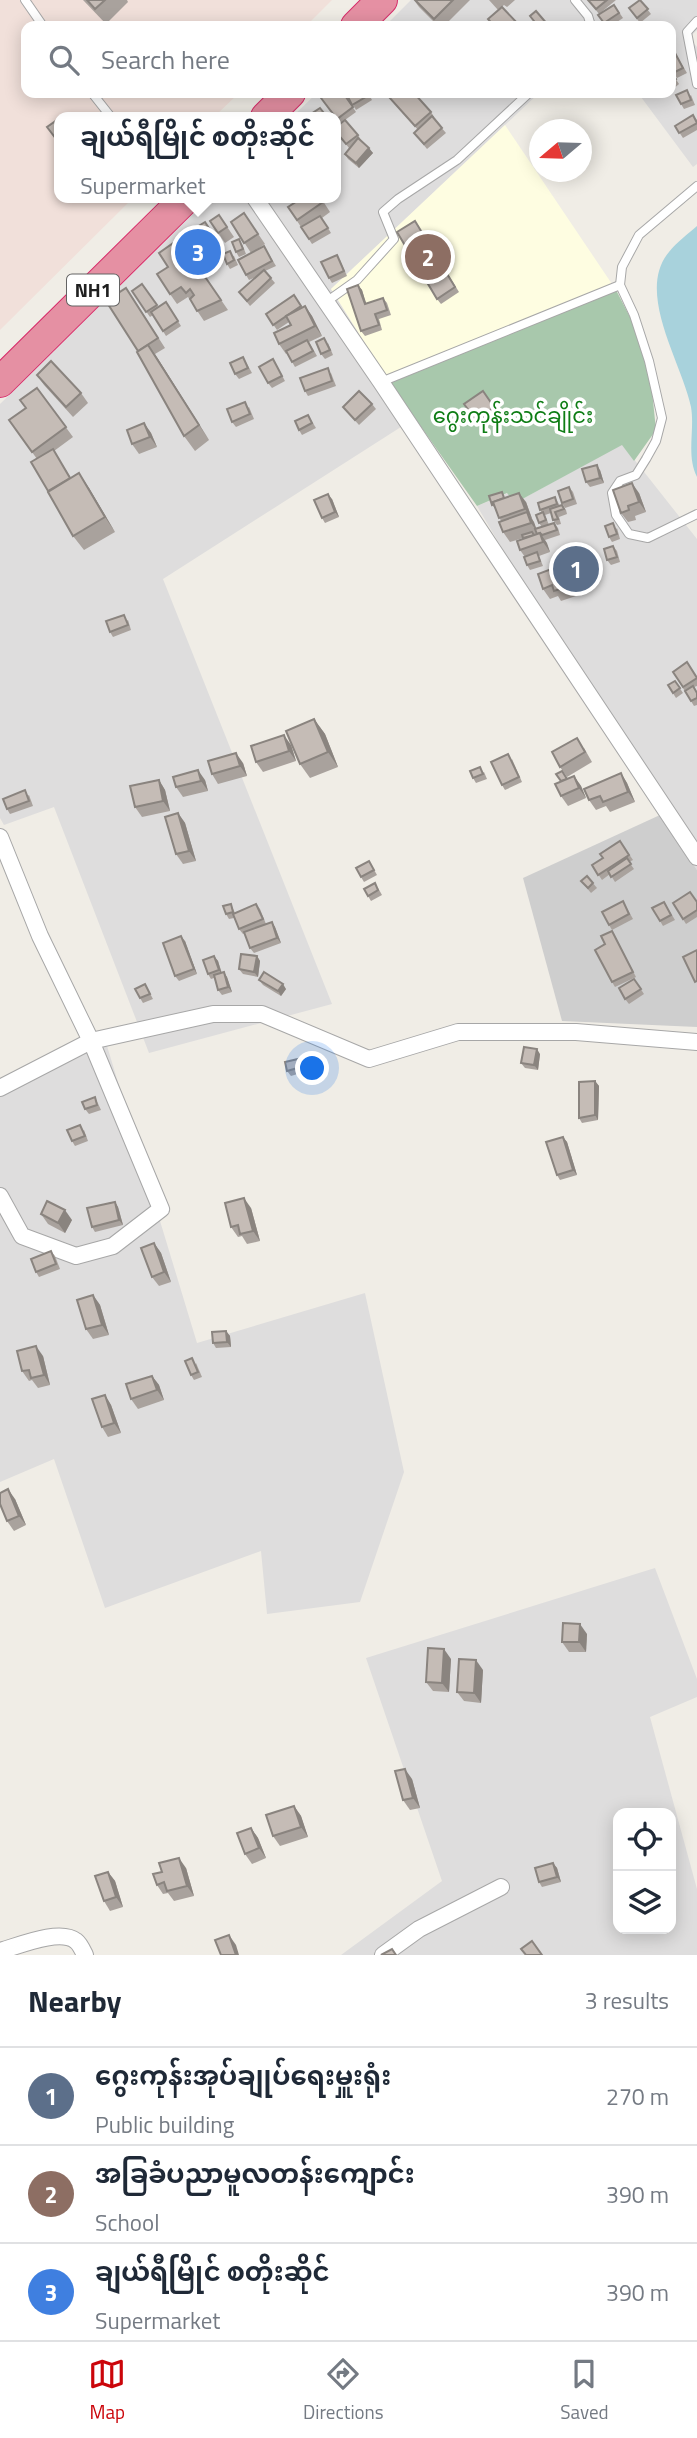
<!DOCTYPE html>
<html lang="en">
<head>
<meta charset="utf-8">
<style>
  :root { --surface:#fff; --page:#f2f2f3; --text:#1f2937; --muted:#747a83; --line:#e0e1e3; --accent:#cb050a }
  body { margin:0; font-family:"Titillium Web","Noto Sans Myanmar",sans-serif; background:var(--page); color:var(--text) }
  .controls { position:absolute; right:21px; bottom:21px; display:grid; overflow:hidden; border-radius:14px; box-shadow:0 4px 18px #0003 }
  .controls button { width:63px; height:63px; display:grid; place-items:center; padding:0; border:0; border-bottom:2px solid var(--line); background:var(--surface); color:var(--text); font:35px sans-serif }
  .compass { position:absolute; left:529px; top:119px; width:63px; height:63px; border-radius:50%; background:var(--surface); box-shadow:0 4px 18px #0003; rotate:251deg }
  .you { position:absolute; left:313px; top:1069px; width:24px; height:24px; margin:-18px; border:5px solid #fff; border-radius:50%; background:#1a73e8; box-shadow:0 0 0 10px #1a73e833 }
  .badge { display:grid; place-items:center; width:46px; height:46px; border-radius:50%; background:var(--accent); color:#fff; font-size:23px; font-weight:700 }
  .pin { position:absolute; translate:-50% -50%; border:4px solid #fff; box-shadow:0 2px 7px #0006 }
  .popup { position:absolute; left:54px; top:112px; width:287px; height:91px; box-sizing:border-box; display:grid; place-content:center; border-radius:14px; background:var(--surface); filter:drop-shadow(0 2px 5px #0005); font-size:23px; white-space:nowrap; color:var(--muted) }
  .popup b { font-size:26px; color:var(--text) }
  .popup::after { content:''; position:absolute; left:50%; top:100%; margin-left:-14px; border:14px solid transparent; border-top-color:var(--surface) }
  .list { margin:0; padding:0; list-style:none }
  h2 { display:flex; justify-content:space-between; align-items:center; height:91px; margin:0; padding:0 28px; font-size:30px }
  h2 small { font-size:23px; font-weight:400; color:var(--muted) }
  .list li { display:grid; grid-template-columns:46px 1fr auto; gap:21px; align-items:center; box-sizing:border-box; height:98px; padding:0 28px; border-top:2px solid var(--line) }
  .list b { display:block; font-size:26px; white-space:nowrap }
  .list p { margin:0; font-size:23px; white-space:nowrap; color:var(--muted) }
  .list em { font-size:23px; font-style:normal; color:var(--muted) }
  .icon { flex:none; width:38px; height:38px; fill:none; stroke:currentColor; stroke-width:2; stroke-linecap:round; stroke-linejoin:round }
  .map { position:relative; flex:none; width:697px; height:1955px; overflow:hidden }
  .search { position:absolute; background:var(--surface); box-shadow:0 4px 18px #0003; left:21px; right:21px; top:21px; height:77px; display:flex; align-items:center; gap:18px; box-sizing:border-box; padding:0 24px; border-radius:14px; color:var(--muted); font-size:26px }
  .sheet { height:385px; background:var(--surface) }
  nav { display:flex; justify-content:space-around; align-items:center; box-sizing:border-box; height:98px; border-top:2px solid var(--line); background:var(--surface); font-size:19px; color:var(--muted) }
  nav a { display:grid; justify-items:center; gap:4px }
  nav .on { color:var(--accent) }
  .map>svg:first-child { display:block }
  .residential { fill:#dedddd; fill-rule:evenodd }
  .education { fill:#fefde1 }
  .religious { fill:#cecece }
  .military { fill:#f1e0da }
  .cemetery { fill:#a8c8ac }
  .water { fill:#a8d2dc }
  .lines { fill:none; stroke-linecap:round; stroke-linejoin:round }
  .lane-casing { stroke:#a7a7a7; stroke-width:10 }
  .street-casing { stroke:#a7a7a7; stroke-width:18 }
  .highway-casing { stroke:#d72b6a; stroke-width:32 }
  .lane { stroke:#fff; stroke-width:8 }
  .street { stroke:#fff; stroke-width:16 }
  .highway { stroke:#e590a3; stroke-width:30 }
  .wall { fill:#a9a29d }
  .shaded-wall { fill:#8a847f }
  .building { fill:#c5bcb6; stroke:#8a847f; stroke-width:2 }
  .labels { text-anchor:middle; stroke-width:7; stroke-linejoin:round; paint-order:stroke }
  .shield { fill:#fff; stroke:#636363; stroke-width:2 }
  .shield-label { font-size:19px; font-weight:bold; fill:#202020 }
  .park-label { font-size:21px; fill:#0e7d15; stroke:#fff }
</style>
</head>
<body>
<div class="map">
<svg width="697" height="1955" viewBox="0 0 697 1955">
  <rect width="100%" height="100%" fill="#f0ede6"/>
  <!-- residential -->
  <g class="residential">
    <polygon points="411,0 697,0 697,30 689,38 697,47 697,164 693,167 638,93 671,93 671,26 385,26"/>
    <polygon points="317,93 539,93 331,289 390,383 415,418 163,579 332,1004 149,1053 54,807 4,825 0,818 0,404 209,198 336,198 336,117 292,117"/>
    <polygon points="622,444 697,539 697,870 660,815 477,506 508,493 515,503"/>
    <polygon points="104,1036 197,1343 365,1293 404,1472 360,1602 267,1614 261,1551 105,1608 54,1459 0,1482 0,1082"/>
    <path d="M655 1568 697 1679V1697L650 1717 697 1889V1955H341L442 1881 366 1658ZM618 1813H671V1929H618Z"/>
  </g>
  <!-- education -->
  <polygon class="education" points="505,125 616,290 390,383 331,289"/>
  <!-- religious -->
  <polygon class="religious" points="660,815 697,870 697,1027 562,1021 523,878"/>
  <!-- military -->
  <polygon class="military" points="0,0 332,0 306,26 26,26 26,93 239,93 214,117 60,117 60,198 133,198 0,330"/>
  <!-- cemetery -->
  <polygon class="cemetery" points="616,290 631,319 651,381 656,430 634,461 622,445 515,503 507,493 477,506 390,383"/>
  <!-- water -->
  <path class="water" d="M697 226V477C686 455 695 430 691 407 682 363 635 292 669 252 677 242 688 234 697 226Z"/>
  <g class="lines">
    <!-- lane casing -->
    <g class="lane-casing">
      <g id="lane">
        <polyline points="25,0 43,26"/>
        <polyline points="575,0 588,16 591,26"/>
        <polyline points="697,21 687,32 697,84"/>
        <polyline points="92,93 111,117"/>
        <polyline points="697,186 639,235 622,267 620,285 634,315 649,361 662,418 656,441 646,459 636,475 620,481 612,493 616,515 629,534 648,538 697,514"/>
        <polyline points="326,302 357,280 394,239 383,212 398,199 457,160 529,93"/>
        <polyline points="381,382 620,285"/>
      </g>
    </g>
    <!-- street casing -->
    <g class="street-casing">
      <g id="street">
        <polyline points="255,198 381,382 697,857"/>
        <polyline points="0,837 40,936 91,1041 161,1209 113,1246 76,1256 22,1236 0,1196"/>
        <polyline points="0,1088 91,1041 213,1014 262,1014 369,1059 458,1032 576,1032 697,1042"/>
        <path d="M0 1951C18 1946 60 1928 76 1941 80 1944 83 1951 85 1955"/>
        <polyline points="383,1955 419,1929 501,1887"/>
      </g>
    </g>
    <!-- highway casing -->
    <g class="highway-casing">
      <g id="highway">
        <polyline points="356,26 382,0"/>
        <polyline points="266,117 290,93"/>
        <polyline points="0,382 186,198"/>
      </g>
    </g>
    <!-- lane -->
    <use href="#lane" class="lane"/>
    <!-- street -->
    <use href="#street" class="street"/>
    <!-- highway -->
    <use href="#highway" class="highway"/>
  </g>
  <!-- wall -->
  <g class="wall">
    <polygon points="83,0 127,0 128,2 106,24"/>
    <polygon points="414,0 470,0 444,26 438,26 419,7"/>
    <polygon points="489,0 515,0 507,7 504,5 498,10"/>
    <polygon points="588,0 616,0 599,14"/>
    <polygon points="640,0 651,14 640,23 629,8"/>
    <polygon points="614,5 623,18 611,26 606,26 598,15"/>
    <polygon points="675,53 687,73 677,78 671,69"/>
    <polygon points="671,72 679,84 672,90 671,89"/>
    <polygon points="343,93 356,112 345,120 358,135 361,140 360,140 373,153 359,168 348,159 345,154 349,148 336,132 340,124 336,119"/>
    <polygon points="346,93 368,93 372,100 356,110"/>
    <polygon points="691,95 695,105 684,109 681,104"/>
    <polygon points="388,96 431,112 434,117 433,118 446,133 427,149 414,133 418,130"/>
    <polygon points="693,115 697,120 697,130 683,138 675,126"/>
    <polygon points="321,198 330,212 322,218 331,233 312,244 288,207"/>
    <polygon points="244,213 265,244 253,252 264,246 276,266 265,271 275,283 250,306 239,292 258,276 249,280 246,275 251,253 231,222"/>
    <polygon points="219,215 234,237 225,243 210,221"/>
    <polygon points="415,221 459,292 441,304 437,299"/>
    <polygon points="205,222 225,253 234,256 238,265 230,269 227,264 224,256 218,259 197,227"/>
    <polygon points="197,233 214,260 204,266 187,239"/>
    <polygon points="179,239 228,310 204,321 188,297 177,304 170,294 168,267"/>
    <polygon points="242,244 246,254 239,257 236,252"/>
    <polygon points="340,260 347,276 332,283 329,278"/>
    <polygon points="142,284 158,307 166,302 181,326 166,336 153,315 150,317 132,291"/>
    <polygon points="358,285 362,290 366,304 383,298 387,303 391,315 379,319 382,330 365,336 361,331"/>
    <polygon points="294,295 303,308 305,306 312,316 322,336 309,342 317,356 295,367 287,353 286,354 279,344 291,325 289,322 277,330 266,314"/>
    <polygon points="133,298 165,348 155,354 209,440 195,451 184,436 138,351"/>
    <polygon points="328,343 333,355 325,359 321,354"/>
    <polygon points="243,357 252,373 239,379 235,374"/>
    <polygon points="273,359 285,381 272,388 268,383"/>
    <polygon points="331,373 336,386 308,396 305,391"/>
    <polygon points="37,375 81,393 88,403 73,417 44,385"/>
    <polygon points="37,388 73,437 54,451 71,478 89,488 115,532 84,550 73,536 48,491 37,459 9,420 25,408"/>
    <polygon points="483,391 497,412 479,425 464,404"/>
    <polygon points="372,404 376,409 359,425 343,407"/>
    <polygon points="249,407 254,419 236,427 232,422"/>
    <polygon points="308,415 316,428 302,435 299,430"/>
    <polygon points="144,423 151,433 157,447 139,454 132,444"/>
    <polygon points="600,470 604,483 590,487 586,482"/>
    <polygon points="569,487 573,492 577,504 565,508 562,503"/>
    <polygon points="639,493 646,512 635,516 636,520 628,522 621,513"/>
    <polygon points="506,497 526,502 536,529 542,527 539,523 542,513 540,510 555,497 560,506 562,505 566,510 567,514 559,517 561,524 557,525 553,520 551,513 545,515 549,525 554,523 558,528 560,535 545,540 550,552 539,556 543,566 530,570 527,565 525,557 520,550 523,538 510,542 503,532 501,521 496,509 492,505"/>
    <polygon points="332,499 339,517 325,523 322,518"/>
    <polygon points="617,528 620,539 612,542 609,537"/>
    <polygon points="613,546 617,551 620,562 611,565 607,560"/>
    <polygon points="580,562 587,580 575,585 570,577 576,596 561,601 558,596 550,599 543,589 567,573"/>
    <polygon points="128,620 131,630 113,637 110,632"/>
    <polygon points="673,672 697,677 697,686 694,687 697,692 697,705 694,706"/>
    <polygon points="675,681 683,693 676,698 668,685"/>
    <polygon points="314,719 325,734 338,767 310,778 300,764"/>
    <polygon points="291,745 296,761 263,772 256,762"/>
    <polygon points="584,748 592,762 567,777 560,767"/>
    <polygon points="512,759 522,782 505,790 502,785"/>
    <polygon points="243,763 247,776 218,784 212,774"/>
    <polygon points="484,772 487,779 476,783 473,778"/>
    <polygon points="621,773 627,783 635,802 610,812 606,806 596,810 589,800"/>
    <polygon points="574,776 581,786 586,798 568,806 561,796 567,779"/>
    <polygon points="159,780 165,790 170,811 142,817 135,807"/>
    <polygon points="205,780 208,791 183,797 176,787"/>
    <polygon points="29,795 33,806 10,814 7,809"/>
    <polygon points="178,813 185,823 196,861 183,864 176,854"/>
    <polygon points="620,841 633,860 629,862 634,869 615,882 610,874 602,880 592,865 603,858"/>
    <polygon points="372,866 377,875 364,882 361,877"/>
    <polygon points="587,876 597,888 591,893 581,881"/>
    <polygon points="378,888 382,895 371,901 368,896"/>
    <polygon points="623,901 633,919 612,930 609,925"/>
    <polygon points="664,902 675,920 663,926 660,921"/>
    <polygon points="697,902 697,917 686,924 673,903"/>
    <polygon points="231,904 235,913 256,904 260,909 266,924 272,922 275,927 281,943 254,953 250,948 245,933 243,934 239,929 234,918 229,919 226,914"/>
    <polygon points="615,936 636,977 615,987 612,982 605,944"/>
    <polygon points="185,941 197,974 179,981 175,976"/>
    <polygon points="214,956 218,961 222,973 227,977 232,992 222,995 218,990 214,978 211,979 208,974"/>
    <polygon points="257,956 260,961 258,977 243,974 239,969"/>
    <polygon points="634,979 644,994 629,1004 625,999"/>
    <polygon points="259,980 286,989 281,996 263,985"/>
    <polygon points="145,984 153,999 143,1003 140,998"/>
    <polygon points="540,1054 538,1070 525,1068 521,1063"/>
    <polygon points="302,1064 304,1072 291,1076 287,1071"/>
    <polygon points="595,1081 599,1086 598,1120 582,1123 579,1118"/>
    <polygon points="95,1097 101,1110 89,1114 85,1109"/>
    <polygon points="84,1130 88,1141 75,1146 72,1141"/>
    <polygon points="563,1137 567,1142 577,1175 560,1180 557,1175"/>
    <polygon points="115,1202 118,1207 123,1225 95,1232 92,1227"/>
    <polygon points="251,1208 260,1241 247,1244 242,1236 238,1237 231,1227"/>
    <polygon points="41,1214 72,1220 65,1233 48,1224"/>
    <polygon points="154,1243 161,1253 171,1282 159,1286 152,1277"/>
    <polygon points="51,1251 55,1256 60,1269 39,1277 36,1272"/>
    <polygon points="93,1295 100,1305 109,1335 93,1339 86,1329"/>
    <polygon points="226,1331 230,1336 231,1347 216,1348 213,1343"/>
    <polygon points="43,1356 50,1385 38,1388 32,1380 29,1381 22,1371"/>
    <polygon points="196,1363 202,1377 194,1380 191,1375"/>
    <polygon points="152,1376 159,1385 164,1400 138,1409 131,1399"/>
    <polygon points="105,1395 111,1405 121,1433 108,1437 102,1427"/>
    <polygon points="15,1499 26,1525 14,1531 7,1521"/>
    <polygon points="587,1634 586,1652 569,1652 562,1642"/>
    <polygon points="451,1659 449,1692 433,1691 426,1682"/>
    <polygon points="483,1670 481,1703 464,1701 457,1692"/>
    <polygon points="412,1779 420,1808 410,1810 403,1800"/>
    <polygon points="294,1806 301,1816 308,1837 280,1846 273,1836"/>
    <polygon points="251,1828 258,1838 266,1858 252,1864 245,1854"/>
    <polygon points="553,1863 557,1868 561,1882 542,1887 539,1882"/>
    <polygon points="186,1868 194,1896 174,1901 168,1893 163,1894 157,1885"/>
    <polygon points="108,1872 115,1881 123,1907 110,1911 104,1901"/>
  </g>
  <!-- shaded-wall -->
  <g class="shaded-wall">
    <polygon points="369,148 373,153 359,168 356,163"/>
    <polygon points="358,285 362,290 368,309 365,304"/>
    <polygon points="305,306 312,316 322,336 315,326"/>
    <polygon points="148,345 158,359 209,440 199,425"/>
    <polygon points="144,423 151,433 157,447 150,437"/>
    <polygon points="597,465 600,470 604,483 600,478"/>
    <polygon points="79,473 89,488 115,532 105,517"/>
    <polygon points="632,483 639,493 646,512 639,502"/>
    <polygon points="519,493 526,502 532,519 525,509"/>
    <polygon points="328,494 332,499 339,517 335,512"/>
    <polygon points="527,512 534,522 538,533 531,523"/>
    <polygon points="540,533 547,543 550,552 543,542"/>
    <polygon points="573,552 580,562 587,580 580,570"/>
    <polygon points="562,565 569,575 576,596 569,586"/>
    <polygon points="314,719 325,734 338,767 328,752"/>
    <polygon points="284,735 291,745 296,761 289,751"/>
    <polygon points="236,753 243,763 247,776 240,766"/>
    <polygon points="198,770 205,780 208,791 201,781"/>
    <polygon points="621,773 627,783 635,802 628,792"/>
    <polygon points="574,776 581,786 586,798 579,788"/>
    <polygon points="159,780 165,790 170,811 163,801"/>
    <polygon points="178,813 185,823 196,861 189,851"/>
    <polygon points="272,922 275,927 281,943 277,938"/>
    <polygon points="181,936 185,941 197,974 194,969"/>
    <polygon points="214,956 218,961 222,975 219,970"/>
    <polygon points="257,956 260,961 258,977 254,972"/>
    <polygon points="224,972 227,977 232,992 228,987"/>
    <polygon points="283,984 286,989 281,996 278,991"/>
    <polygon points="537,1049 540,1054 538,1070 534,1065"/>
    <polygon points="595,1081 599,1086 598,1120 595,1115"/>
    <polygon points="563,1137 567,1142 577,1175 573,1170"/>
    <polygon points="244,1198 251,1208 260,1241 253,1231"/>
    <polygon points="115,1202 118,1207 123,1225 119,1220"/>
    <polygon points="65,1210 72,1220 65,1233 58,1223"/>
    <polygon points="154,1243 161,1253 171,1282 164,1272"/>
    <polygon points="93,1295 100,1305 109,1335 102,1325"/>
    <polygon points="226,1331 230,1336 231,1347 227,1342"/>
    <polygon points="36,1346 43,1356 50,1385 44,1375"/>
    <polygon points="152,1376 159,1385 164,1400 157,1390"/>
    <polygon points="105,1395 111,1405 121,1433 114,1423"/>
    <polygon points="8,1489 15,1499 26,1525 19,1516"/>
    <polygon points="580,1624 587,1634 586,1652 579,1642"/>
    <polygon points="444,1649 451,1659 449,1692 442,1683"/>
    <polygon points="476,1660 483,1670 481,1703 474,1693"/>
    <polygon points="405,1769 412,1779 420,1808 413,1798"/>
    <polygon points="294,1806 301,1816 308,1837 301,1827"/>
    <polygon points="251,1828 258,1838 266,1858 259,1848"/>
    <polygon points="179,1858 186,1868 194,1896 187,1886"/>
    <polygon points="553,1863 557,1868 561,1882 557,1877"/>
    <polygon points="108,1872 115,1881 123,1907 116,1897"/>
    <polygon points="229,1935 236,1945 239,1955 236,1955"/>
  </g>
  <!-- building -->
  <g class="building">
    <polygon points="87,0 105,0 95,9"/>
    <polygon points="415,0 453,0 434,19"/>
    <polygon points="588,0 607,0 596,9"/>
    <polygon points="640,0 648,9 637,18 629,8"/>
    <polygon points="614,5 619,13 604,23 598,15"/>
    <polygon points="502,7 520,26 494,26 488,19"/>
    <polygon points="536,11 548,25 546,26 538,26 530,16"/>
    <polygon points="675,53 683,68 673,73 671,69 671,55"/>
    <polygon points="671,72 676,79 671,83"/>
    <polygon points="687,90 691,100 681,104 676,95"/>
    <polygon points="327,93 343,93 353,107 337,119 321,98"/>
    <polygon points="346,93 367,93 369,95 352,105"/>
    <polygon points="392,93 414,93 431,112 415,126 388,96"/>
    <polygon points="320,108 327,117 314,117 311,114"/>
    <polygon points="693,115 697,123 679,133 675,126"/>
    <polygon points="432,116 442,128 424,144 414,133"/>
    <polygon points="60,118 60,144 47,127"/>
    <polygon points="345,120 358,135 346,144 336,132 336,127"/>
    <polygon points="358,138 369,148 356,163 345,154"/>
    <polygon points="302,198 320,198 323,202 297,220 288,207"/>
    <polygon points="244,213 258,234 244,243 231,222"/>
    <polygon points="219,215 227,227 218,233 210,221"/>
    <polygon points="320,216 328,228 309,239 301,227"/>
    <polygon points="415,221 455,287 437,299 397,232"/>
    <polygon points="205,222 219,244 211,249 197,227"/>
    <polygon points="197,233 211,255 200,261 187,239"/>
    <polygon points="179,239 221,300 197,311 190,299 194,295 190,289 186,293 181,287 170,294 157,274 168,267 159,253"/>
    <polygon points="239,239 243,249 236,252 232,242"/>
    <polygon points="264,246 272,261 246,275 238,260"/>
    <polygon points="230,251 234,260 227,264 223,254"/>
    <polygon points="337,255 344,271 329,278 321,262"/>
    <polygon points="264,270 271,278 247,301 239,292"/>
    <polygon points="142,284 157,305 146,312 132,291"/>
    <polygon points="358,285 365,304 383,298 387,310 375,314 379,325 361,331 347,289"/>
    <polygon points="126,288 158,338 138,351 106,301"/>
    <polygon points="294,295 301,306 273,325 266,314"/>
    <polygon points="166,302 178,321 163,331 151,312"/>
    <polygon points="305,306 315,326 279,344 274,333 291,325 286,316"/>
    <polygon points="324,338 330,350 321,354 316,342"/>
    <polygon points="307,340 313,351 292,362 286,351"/>
    <polygon points="148,345 199,425 184,436 137,352"/>
    <polygon points="243,357 248,368 235,374 230,363"/>
    <polygon points="273,359 282,376 268,383 259,367"/>
    <polygon points="51,361 81,393 66,407 37,375"/>
    <polygon points="328,368 332,381 305,391 300,378"/>
    <polygon points="37,388 66,427 32,452 9,420 26,408 20,400"/>
    <polygon points="359,391 372,404 355,420 343,407"/>
    <polygon points="483,391 494,407 476,420 464,404"/>
    <polygon points="245,402 250,414 232,422 227,409"/>
    <polygon points="308,415 312,423 299,430 295,421"/>
    <polygon points="144,423 150,437 132,444 127,430"/>
    <polygon points="53,449 70,478 48,491 31,462"/>
    <polygon points="597,465 600,478 586,482 582,469"/>
    <polygon points="79,473 105,517 73,536 48,492"/>
    <polygon points="632,483 639,502 628,506 629,510 621,513 613,490"/>
    <polygon points="569,487 573,499 562,503 558,491"/>
    <polygon points="502,492 504,498 493,502 494,504 492,505 489,496"/>
    <polygon points="519,493 525,509 499,518 493,502"/>
    <polygon points="328,494 335,512 322,518 314,500"/>
    <polygon points="555,497 557,504 540,510 538,503"/>
    <polygon points="562,505 564,509 555,512 558,519 553,520 550,509"/>
    <polygon points="527,512 531,523 503,532 499,522"/>
    <polygon points="543,512 546,520 539,523 536,515"/>
    <polygon points="554,523 557,530 542,535 540,533 537,534 535,529"/>
    <polygon points="613,523 617,534 609,537 605,526"/>
    <polygon points="532,532 534,535 523,538 522,535"/>
    <polygon points="540,533 543,542 520,550 517,541"/>
    <polygon points="613,546 617,557 607,560 604,549"/>
    <polygon points="537,552 540,561 527,565 524,557"/>
    <polygon points="573,552 580,570 569,575 561,557"/>
    <polygon points="562,565 569,586 554,591 552,585 543,589 538,574"/>
    <polygon points="124,615 128,625 110,632 106,621"/>
    <polygon points="687,662 697,678 683,687 673,672"/>
    <polygon points="675,681 680,688 673,693 668,685"/>
    <polygon points="693,686 697,693 697,698 691,701 685,691"/>
    <polygon points="314,719 328,752 300,764 286,731"/>
    <polygon points="284,735 289,751 256,762 251,746"/>
    <polygon points="577,738 585,752 560,767 552,752"/>
    <polygon points="236,753 240,766 212,774 208,761"/>
    <polygon points="508,754 519,777 502,785 491,762"/>
    <polygon points="480,767 483,774 473,778 470,771"/>
    <polygon points="198,770 201,781 176,787 173,777"/>
    <polygon points="562,771 567,779 561,781 556,774"/>
    <polygon points="621,773 628,792 603,802 600,796 589,800 584,789"/>
    <polygon points="574,776 579,788 561,796 555,784"/>
    <polygon points="159,780 163,801 135,807 130,786"/>
    <polygon points="25,790 29,801 7,809 3,799"/>
    <polygon points="178,813 189,851 176,854 165,817"/>
    <polygon points="620,841 629,855 598,875 592,865 603,858 600,854"/>
    <polygon points="627,858 631,864 611,877 608,871"/>
    <polygon points="369,861 374,870 361,877 356,868"/>
    <polygon points="587,876 593,883 588,888 581,881"/>
    <polygon points="375,883 378,890 368,896 364,889"/>
    <polygon points="690,892 697,902 697,910 683,919 673,903"/>
    <polygon points="623,901 629,914 609,925 602,912"/>
    <polygon points="664,902 671,915 660,921 652,908"/>
    <polygon points="231,904 233,912 226,914 223,906"/>
    <polygon points="256,904 263,919 239,929 233,914"/>
    <polygon points="272,922 277,938 250,948 244,932"/>
    <polygon points="612,931 633,972 612,982 595,950 605,944 601,936"/>
    <polygon points="181,936 194,969 175,976 163,943"/>
    <polygon points="697,950 697,981 695,982 683,957"/>
    <polygon points="241,954 257,956 254,972 239,969"/>
    <polygon points="214,956 219,970 208,974 203,960"/>
    <polygon points="224,972 228,987 218,990 214,975"/>
    <polygon points="264,972 283,984 278,991 259,980"/>
    <polygon points="634,979 641,989 625,999 619,988"/>
    <polygon points="145,984 150,994 140,998 135,989"/>
    <polygon points="524,1047 537,1049 534,1065 521,1063"/>
    <polygon points="298,1059 301,1067 287,1071 285,1062"/>
    <polygon points="595,1081 595,1115 579,1118 579,1082"/>
    <polygon points="95,1097 97,1105 85,1109 82,1102"/>
    <polygon points="80,1125 85,1136 72,1141 67,1130"/>
    <polygon points="563,1137 573,1170 557,1175 546,1142"/>
    <polygon points="244,1198 253,1231 240,1234 238,1225 231,1227 225,1203"/>
    <polygon points="47,1201 65,1210 58,1223 41,1214"/>
    <polygon points="115,1202 119,1220 92,1227 87,1208"/>
    <polygon points="154,1243 164,1272 152,1277 141,1248"/>
    <polygon points="51,1251 56,1264 36,1272 31,1259"/>
    <polygon points="93,1295 102,1325 86,1329 77,1300"/>
    <polygon points="226,1331 227,1342 213,1343 212,1332"/>
    <polygon points="36,1346 44,1375 31,1378 29,1370 22,1371 17,1351"/>
    <polygon points="192,1358 198,1372 191,1375 185,1361"/>
    <polygon points="152,1376 157,1390 131,1399 126,1384"/>
    <polygon points="105,1395 114,1423 102,1427 92,1399"/>
    <polygon points="8,1489 19,1516 7,1521 0,1504 0,1493"/>
    <polygon points="563,1623 580,1624 579,1642 562,1642"/>
    <polygon points="428,1648 444,1649 442,1683 426,1682"/>
    <polygon points="459,1659 476,1660 474,1693 457,1692"/>
    <polygon points="405,1769 413,1798 403,1800 395,1771"/>
    <polygon points="294,1806 301,1827 273,1836 266,1815"/>
    <polygon points="251,1828 259,1848 245,1854 237,1833"/>
    <polygon points="179,1858 187,1886 167,1891 164,1882 157,1885 153,1874 162,1872 159,1863"/>
    <polygon points="553,1863 557,1877 539,1882 535,1868"/>
    <polygon points="108,1872 116,1897 104,1901 95,1876"/>
    <polygon points="229,1935 236,1955 221,1955 215,1940"/>
    <polygon points="532,1941 542,1955 526,1955 521,1949"/>
    <polygon points="392,1949 396,1955 381,1955"/>
  </g>
  <g class="labels">
    <!-- shield labels -->
    <rect class="shield" x="67" y="274.5" width="52" height="31" rx="5"/>
    <g class="shield-label">
      <text x="93" y="297">NH1</text>
    </g>
    <!-- park labels -->
    <g class="park-label">
      <text x="513" y="423">ဂွေးကုန်းသင်ချိုင်း</text>
    </g>
  </g>
</svg>
<div class="controls">
<button><svg class="icon" aria-label="locate" viewBox="0 0 24 24"><circle cx="12" cy="12" r="6"/><path d="M12 2v4M12 18v4M2 12h4M18 12h4"/></svg></button>
<button><svg class="icon" aria-label="layers" viewBox="0 0 24 24"><path d="M12 4l9 5-9 5-9-5zM3 14l9 5 9-5"/></svg></button>
</div>
<svg class="compass" viewBox="-18 -18 36 36"><path d="M0-13l5 13h-10z" fill="#e53935"/><path d="M0 13l5-13h-10z" fill="#747a83"/></svg>
<div class="you"></div>
<div class="pin badge" style="left:576px;top:569px;background:#5c6f8a">1</div>
<div class="pin badge" style="left:428px;top:257px;background:#8d6e63">2</div>
<div class="pin badge" style="left:198px;top:252px;background:#3f7fe0">3</div>
<div class="popup"><b>ချယ်ရီမြိုင် စတိုးဆိုင်</b>Supermarket</div>
<div class="search"><svg class="icon" aria-label="search" viewBox="0 0 24 24"><circle cx="10" cy="10" r="6"/><path d="M15 15l6 6"/></svg>Search here</div>
</div>
<section class="sheet">
<h2>Nearby<small>3 results</small></h2>
<ul class="list">
<li><span class="badge" style="background:#5c6f8a">1</span><div><b>ဂွေးကုန်းအုပ်ချုပ်ရေးမှူးရုံး</b><p>Public building</p></div><em>270 m</em></li>
<li><span class="badge" style="background:#8d6e63">2</span><div><b>အခြခံပညာမူလတန်းကျောင်း</b><p>School</p></div><em>390 m</em></li>
<li><span class="badge" style="background:#3f7fe0">3</span><div><b>ချယ်ရီမြိုင် စတိုးဆိုင်</b><p>Supermarket</p></div><em>390 m</em></li>
</ul>
</section>
<nav>
<a class="on"><svg class="icon" aria-label="map" viewBox="0 0 24 24"><path d="M3 6l6-2 6 2 6-2v14l-6 2-6-2-6 2zM9 4v14M15 6v14"/></svg>Map</a>
<a><svg class="icon" aria-label="directions" viewBox="0 0 24 24"><path d="M12 3l9 9-9 9-9-9zM9 14v-3h6M13 9l2 2-2 2"/></svg>Directions</a>
<a><svg class="icon" aria-label="saved" viewBox="0 0 24 24"><path d="M7 4h10v16l-5-4-5 4z"/></svg>Saved</a>
</nav>
</body>
</html>
